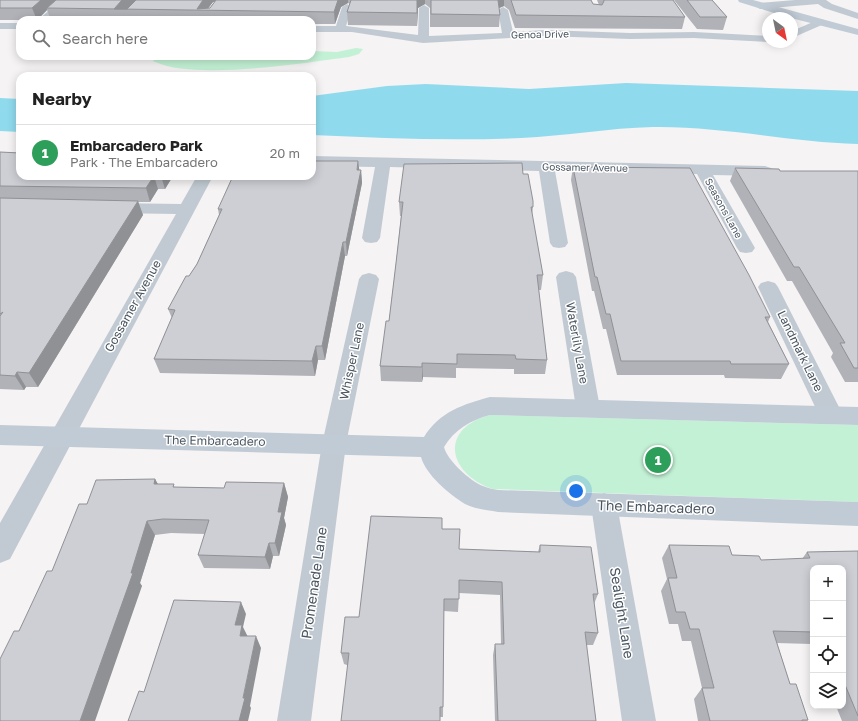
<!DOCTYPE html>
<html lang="en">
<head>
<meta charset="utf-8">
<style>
  :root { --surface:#fff; --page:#f2f2f2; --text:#222; --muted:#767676; --line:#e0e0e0; --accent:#d93025 }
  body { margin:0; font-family:"Golos Text",sans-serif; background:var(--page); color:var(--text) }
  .controls { position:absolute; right:12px; bottom:12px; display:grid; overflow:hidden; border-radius:8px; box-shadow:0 2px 10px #0003 }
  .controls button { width:36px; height:36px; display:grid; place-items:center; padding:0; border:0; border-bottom:1px solid var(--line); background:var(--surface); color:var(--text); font:20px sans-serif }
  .compass { position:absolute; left:762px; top:12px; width:36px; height:36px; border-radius:50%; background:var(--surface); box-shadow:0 2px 10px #0003; rotate:147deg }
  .you { position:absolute; left:576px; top:491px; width:14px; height:14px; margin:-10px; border:3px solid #fff; border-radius:50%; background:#1a73e8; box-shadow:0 0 0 6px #1a73e833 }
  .badge { display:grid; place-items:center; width:26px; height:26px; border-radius:50%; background:var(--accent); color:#fff; font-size:13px; font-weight:700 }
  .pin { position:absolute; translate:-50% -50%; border:2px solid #fff; box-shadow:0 1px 4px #0006 }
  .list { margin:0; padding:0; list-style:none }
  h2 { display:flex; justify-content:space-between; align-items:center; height:52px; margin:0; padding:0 16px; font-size:17px }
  h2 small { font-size:13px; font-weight:400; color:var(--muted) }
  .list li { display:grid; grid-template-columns:26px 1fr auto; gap:12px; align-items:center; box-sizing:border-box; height:56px; padding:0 16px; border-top:1px solid var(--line) }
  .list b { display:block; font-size:15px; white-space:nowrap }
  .list p { margin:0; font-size:13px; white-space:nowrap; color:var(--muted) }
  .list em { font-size:13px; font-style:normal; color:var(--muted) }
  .icon { flex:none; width:22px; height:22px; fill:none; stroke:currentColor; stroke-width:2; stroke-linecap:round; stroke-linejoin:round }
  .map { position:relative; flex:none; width:858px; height:721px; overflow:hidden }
  .search { position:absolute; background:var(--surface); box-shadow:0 2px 10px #0003; left:16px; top:16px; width:300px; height:44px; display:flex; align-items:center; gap:10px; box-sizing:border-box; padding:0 14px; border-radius:12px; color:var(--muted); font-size:15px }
  .panel { position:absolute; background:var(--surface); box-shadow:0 2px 10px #0003; left:16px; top:72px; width:300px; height:108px; border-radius:12px }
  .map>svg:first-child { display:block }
  .green { fill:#c3f1d5 }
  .water { fill:#90daee }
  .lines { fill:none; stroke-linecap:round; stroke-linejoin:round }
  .street { fill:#c1cad2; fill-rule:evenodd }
  .secondary { fill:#c1cbd6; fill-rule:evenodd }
  .wall { fill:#b0b2b7; fill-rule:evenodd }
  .shaded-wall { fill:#909195 }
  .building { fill:#cdcfd5; stroke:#909195 }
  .labels { text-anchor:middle; stroke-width:3; stroke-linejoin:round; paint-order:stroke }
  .far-street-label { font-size:10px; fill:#4a5661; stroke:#fff }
  .street-label { font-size:12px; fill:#4a5661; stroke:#fff }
  .near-street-label { font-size:14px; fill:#4a5661; stroke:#fff }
</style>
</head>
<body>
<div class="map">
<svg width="858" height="721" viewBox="0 0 858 721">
  <rect width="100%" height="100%" fill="#f5f3f3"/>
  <!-- green -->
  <g class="green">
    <path d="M356 48 363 49 359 54 349 57C304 63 192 81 153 61L157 56H312V51L337 52Z"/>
    <path d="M490 415 858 425V502L493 489C448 474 438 429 490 415Z"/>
  </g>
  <!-- water -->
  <g class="water">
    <path d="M626 83 858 91V144C789 142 722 126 653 127 609 128 565 136 521 138 451 141 381 138 312 135V96L387 86 426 84 529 89Z"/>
    <polygon points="0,98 20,99 20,132 0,131"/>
  </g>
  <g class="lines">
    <!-- street -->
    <g class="street">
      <polygon points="795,0 826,0 832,4 858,13 858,19 824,8 818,4 760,9 755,6 760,3"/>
      <polygon points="59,4 64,7 50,20 38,20 55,5"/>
      <polygon points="347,4 352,7 346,26 418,35 419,8 424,5 429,8 429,36 502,33 498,10 503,7 508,10 513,32 545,30 630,33 694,32 768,36 768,42 770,42 768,42 694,38 630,39 545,36 423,43 352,32 312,32 312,26 336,26 342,7"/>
      <polygon points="820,19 824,20 825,22 824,24 792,38 792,31"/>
      <rect x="0" y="23" width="20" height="6"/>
      <polygon points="312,156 765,166 771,168 773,171 771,174 765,176 713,175 755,248 752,252 746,253 740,252 737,248 697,174 555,171 568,243 565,247 559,248 553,247 550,243 539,171 390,167 380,238 377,242 371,243 365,242 362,238 375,167 312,166"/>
      <polygon points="197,176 213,176 10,559 0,563 0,523 176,214 111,213 105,212 103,208 105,204 111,203 181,204"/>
      <polygon points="566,271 573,273 576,277 600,408 596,414 588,417 580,414 576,408 556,277 559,273"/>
      <polygon points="369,273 376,275 379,279 346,444 311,721 277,721 322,444 359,279 362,275"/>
      <polygon points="768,281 775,283 778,287 843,415 839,421 831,424 823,421 819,415 758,287 761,283"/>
      <polygon points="604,493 613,497 617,505 656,721 622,721 591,505 595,497"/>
    </g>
    <!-- secondary -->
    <g class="secondary">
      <polygon points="738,0 753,0 858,29 858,35 787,17 739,2"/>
      <path d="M490 397 858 407V425L490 415C471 420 454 430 444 447 447 460 470 481 483 486 487 488 493 489 498 490L858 502V526L498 512C488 510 474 509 465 504 449 494 426 475 421 457L0 445V425L424 437C439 412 464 404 490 397Z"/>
    </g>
  </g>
  <!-- wall -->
  <g class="wall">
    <path d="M0 0H591L593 4 599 5 597 0H673L685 17 682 29 515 28 509 10 504 6 499 8 500 15 499 27H430V8L425 4 418 8 417 26 348 25 347 12 350 4 348 3 341 7 335 24H312V20H51L47 10 37 20H0ZM215 1 210 8H208L213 2Z"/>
    <polygon points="674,0 712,0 727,17 723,30 697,29"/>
    <polygon points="0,152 173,176 165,189 158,189 150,202 138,202 143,215 38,387 26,387 24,390 0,389"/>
    <polygon points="573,167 770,317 768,322 789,364 781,379 725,378 724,375 617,375 606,329 603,329 594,291 592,291 571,180"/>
    <polygon points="735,168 780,171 858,171 858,382 845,382 831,357 833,353 792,281 787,281 730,181"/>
    <polygon points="359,170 361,170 362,183 347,256 345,256 325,360 318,360 315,376 160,373 154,359 172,318 168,309 197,264 219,215 218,209"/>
    <polygon points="523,174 533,207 532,215 543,275 541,290 538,290 547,360 545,374 514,374 514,369 456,368 456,378 423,377 422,382 381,381 380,366 389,321 396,263 401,216 400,216 399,202"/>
    <polygon points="155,479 158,484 176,487 224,488 284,483 288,497 284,518 286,525 279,556 273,556 270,569 204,568 198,555 205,534 171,533 155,535 140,583 142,586 19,631 52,571 87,504"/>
    <polygon points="442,529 459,549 538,552 540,545 598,594 594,604 598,633 593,645 586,645 596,721 495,721 493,655 495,644 501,644 500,595 459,593 458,612 444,611 443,717 440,717 347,665 344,664 341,653 359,617"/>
    <polygon points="669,545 761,560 802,559 807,552 858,551 858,721 842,721 836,706 843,706 843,568 813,568 813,648 811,644 777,643 790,684 808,720 807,721 698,721 694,699 702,688 691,641 682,641 678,624 669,624 661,591 667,579 662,558"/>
  </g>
  <!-- shaded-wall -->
  <g class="shaded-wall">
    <polygon points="41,0 58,0 47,8 47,10 37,20 32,8"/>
    <polygon points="122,0 140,0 128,9 114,9"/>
    <polygon points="203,0 218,0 218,1 213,2 207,10 197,9"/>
    <polygon points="338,0 348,0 348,3 341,7 335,24 334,12"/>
    <polygon points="417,0 425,0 425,4 418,8 417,26"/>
    <polygon points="497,0 504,0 504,6 497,9"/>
    <polygon points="358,161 360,174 357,170"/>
    <polygon points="361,170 362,183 347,256 346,242"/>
    <polygon points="154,176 158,189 150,202 146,188"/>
    <polygon points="161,176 173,176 165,189"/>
    <polygon points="138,201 143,215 38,387 29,373"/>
    <polygon points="343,242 345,256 325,360 322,346"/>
    <polygon points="316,346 318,360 315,376 312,361"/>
    <polygon points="422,363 423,377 422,382"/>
    <polygon points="17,372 26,387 24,390 15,376"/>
    <polygon points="155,479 162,492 154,484"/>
    <polygon points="284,483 288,497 284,518 286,525 279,556 275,543 278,512"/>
    <polygon points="147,521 155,535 140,583 142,586 95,721 80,721 131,573"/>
    <polygon points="269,543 273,556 270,569 265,557"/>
    <polygon points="241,602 246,614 243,627 248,637 246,647 235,625"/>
    <polygon points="256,636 261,648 250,706 251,708 248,721 239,721 243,698"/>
  </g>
  <!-- building -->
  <g class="building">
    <polygon points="0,0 41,0 32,8 0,8"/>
    <polygon points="56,0 122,0 114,9 127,9 136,0 203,0 197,9 210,8 216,0 338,0 334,12 47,8"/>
    <polygon points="351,0 417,0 417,13 347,12"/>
    <polygon points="431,0 498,0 500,15 431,14"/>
    <polygon points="511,0 591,0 593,4 602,5 604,1 604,0 673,0 685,17 516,15"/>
    <polygon points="687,0 712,0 727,17 700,17"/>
    <polygon points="0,152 20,153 20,176 161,176 154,176 146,188 0,186"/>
    <polygon points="312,161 358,161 357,170 361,170 346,242 343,242 322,346 316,346 312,361 154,359 175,310 168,309 186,276 189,276 197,264 222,209 218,209 233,176 312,176"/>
    <polygon points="522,163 523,174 528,174 533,201 533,207 531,207 543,275 537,275 547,360 516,359 515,355 457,354 457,364 422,363 422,367 380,366 386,321 389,321 396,263 403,202 399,202 404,164"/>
    <polygon points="573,167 690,168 749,275 770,317 765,317 789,364 731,364 730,361 621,361 610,314 606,314 597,277 595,277"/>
    <polygon points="735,168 779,169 780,171 858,171 858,368 854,368 840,343 845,343 799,267 794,267"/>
    <polygon points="0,198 138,201 29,373 17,372 15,376 0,375 0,316 3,312 0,314"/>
    <polygon points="155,479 154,484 174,484 173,487 224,488 226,482 284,483 278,512 282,512 275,543 269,543 265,557 198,555 209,520 163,519 147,521 131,573 133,573 80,721 0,721 0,659 14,631 19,631 47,571 52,571 79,504 87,504 96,480"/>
    <polygon points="371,516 442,518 442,529 460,529 459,549 540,552 540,545 591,547 598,594 593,594 598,633 585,632 596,721 498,721 495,644 504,644 502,582 459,580 459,599 444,599 443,707 440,707 440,721 341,721 349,653 341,653 345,617 359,617"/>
    <polygon points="669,545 729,546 732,555 759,556 761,560 810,558 807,552 858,551 858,716 843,680 843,568 813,568 813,632 773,631 790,684 796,684 808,720 802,720 802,721 710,721 702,688 714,688 699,629 690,629 685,612 676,612 668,578 677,578"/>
    <polygon points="174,600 241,602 235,625 242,625 240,636 256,636 243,698 245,698 239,721 128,721 139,691 144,692"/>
  </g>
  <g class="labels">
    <!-- far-street labels -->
    <g class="far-street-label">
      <text transform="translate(540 34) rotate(-1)" y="4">Genoa Drive</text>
      <text transform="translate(585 167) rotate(1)" y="4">Gossamer Avenue</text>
      <text transform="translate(724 208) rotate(61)" y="4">Seasons Lane</text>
    </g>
    <!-- street labels -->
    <g class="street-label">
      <text transform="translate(133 306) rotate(-61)" y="4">Gossamer Avenue</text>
      <text transform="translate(577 343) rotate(80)" y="4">Waterlily Lane</text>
      <text transform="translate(800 351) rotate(64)" y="4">Landmark Lane</text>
      <text transform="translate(352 361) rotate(-78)" y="4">Whisper Lane</text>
      <text transform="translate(215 441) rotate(1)" y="4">The Embarcadero</text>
    </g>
    <!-- near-street labels -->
    <g class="near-street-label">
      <text transform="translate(656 507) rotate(2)" y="5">The Embarcadero</text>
      <text transform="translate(314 583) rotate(-82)" y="5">Promenade Lane</text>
      <text transform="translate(622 613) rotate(81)" y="5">Sealight Lane</text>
    </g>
  </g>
</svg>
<div class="controls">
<button>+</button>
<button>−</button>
<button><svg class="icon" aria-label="locate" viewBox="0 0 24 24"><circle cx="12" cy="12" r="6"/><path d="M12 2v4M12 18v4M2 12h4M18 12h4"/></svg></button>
<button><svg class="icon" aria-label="layers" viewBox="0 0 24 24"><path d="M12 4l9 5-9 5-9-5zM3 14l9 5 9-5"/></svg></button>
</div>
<svg class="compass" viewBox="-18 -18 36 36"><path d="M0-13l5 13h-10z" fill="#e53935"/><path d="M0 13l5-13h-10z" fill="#767676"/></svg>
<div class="you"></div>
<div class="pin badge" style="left:658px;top:460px;background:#2e9e5b">1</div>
<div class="search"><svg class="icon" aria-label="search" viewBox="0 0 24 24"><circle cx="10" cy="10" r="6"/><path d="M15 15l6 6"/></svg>Search here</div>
<section class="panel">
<h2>Nearby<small></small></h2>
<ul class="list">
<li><span class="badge" style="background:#2e9e5b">1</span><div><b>Embarcadero Park</b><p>Park · The Embarcadero</p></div><em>20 m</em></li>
</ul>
</section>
</div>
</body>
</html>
